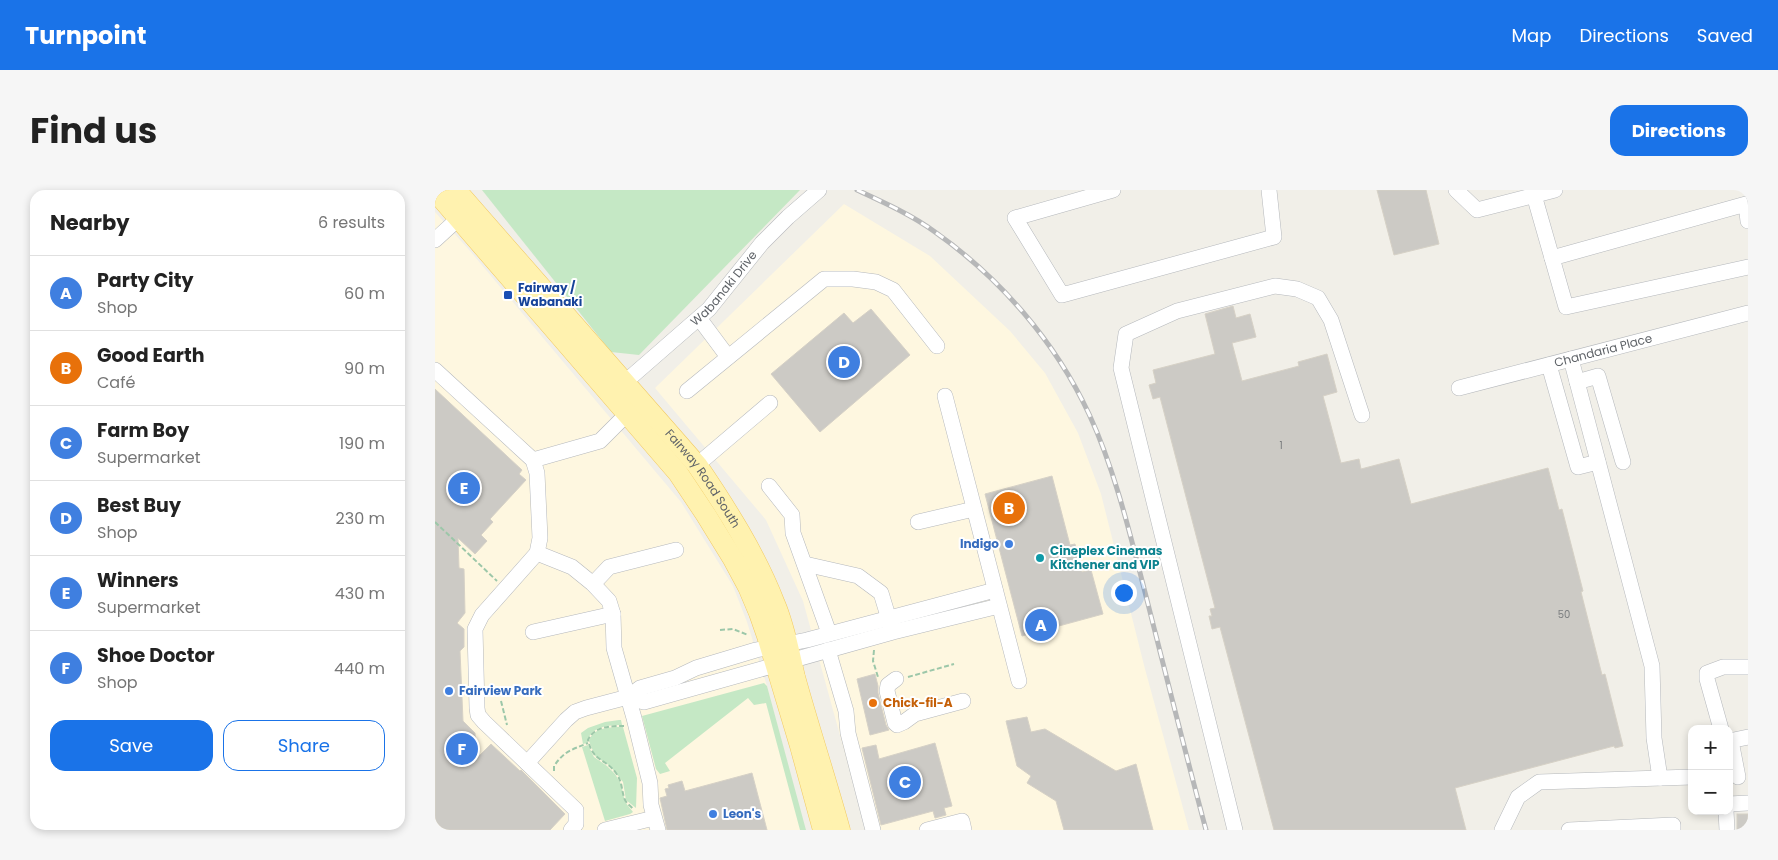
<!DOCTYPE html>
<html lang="en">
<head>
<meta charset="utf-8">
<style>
  :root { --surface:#fff; --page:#f6f6f6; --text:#222; --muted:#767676; --line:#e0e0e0; --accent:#1a73e8 }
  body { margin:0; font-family:Poppins,sans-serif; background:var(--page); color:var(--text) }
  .controls { position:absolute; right:15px; bottom:15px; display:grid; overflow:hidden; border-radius:10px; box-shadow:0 2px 8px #0003 }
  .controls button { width:45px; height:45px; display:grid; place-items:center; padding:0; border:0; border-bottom:1px solid var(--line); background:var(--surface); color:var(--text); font:25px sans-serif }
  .you { position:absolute; left:688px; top:402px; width:18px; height:18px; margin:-12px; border:4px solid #fff; border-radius:50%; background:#1a73e8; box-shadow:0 0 0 8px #1a73e833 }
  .badge { display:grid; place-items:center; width:32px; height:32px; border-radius:50%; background:var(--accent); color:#fff; font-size:16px; font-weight:700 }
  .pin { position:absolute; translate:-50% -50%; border:2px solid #fff; box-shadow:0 1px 5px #0006 }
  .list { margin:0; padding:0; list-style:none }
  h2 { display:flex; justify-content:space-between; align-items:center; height:65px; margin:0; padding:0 20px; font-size:21px }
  h2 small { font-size:16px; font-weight:400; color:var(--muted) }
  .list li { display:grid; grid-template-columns:32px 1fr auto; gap:15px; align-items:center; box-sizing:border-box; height:75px; padding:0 20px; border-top:1px solid var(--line) }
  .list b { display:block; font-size:19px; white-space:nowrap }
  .list p { margin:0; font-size:16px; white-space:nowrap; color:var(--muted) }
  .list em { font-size:16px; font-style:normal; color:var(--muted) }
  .actions { display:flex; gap:10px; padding:15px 20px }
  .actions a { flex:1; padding:11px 0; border:1px solid var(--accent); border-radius:15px; text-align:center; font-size:18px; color:var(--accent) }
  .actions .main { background:var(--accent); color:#fff }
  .map { position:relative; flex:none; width:1313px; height:640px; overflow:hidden; border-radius:15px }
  header { display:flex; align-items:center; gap:30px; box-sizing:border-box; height:70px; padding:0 25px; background:var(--accent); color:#fff }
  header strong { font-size:24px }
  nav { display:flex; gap:28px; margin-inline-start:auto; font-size:18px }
  .intro { display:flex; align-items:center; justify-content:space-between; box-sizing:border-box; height:120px; padding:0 30px }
  h1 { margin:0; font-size:35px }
  .button { padding:12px 22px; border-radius:15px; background:var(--accent); color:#fff; font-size:18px; font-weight:700 }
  main { display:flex; gap:30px; padding:0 30px }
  aside { flex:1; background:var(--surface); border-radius:15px; box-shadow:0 2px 8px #0003 }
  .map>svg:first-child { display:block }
  .commercial { fill:#fef7e0 }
  .green { fill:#c5e8c5 }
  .building { fill:#cccac5; stroke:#d6d1c6 }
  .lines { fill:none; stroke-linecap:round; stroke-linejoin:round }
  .minor-casing { stroke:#b5b8bc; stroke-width:16 }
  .major-casing { stroke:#f2c960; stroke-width:21 }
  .path { stroke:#9cc7a9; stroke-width:2; stroke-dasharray:5 2.5; stroke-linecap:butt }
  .minor { stroke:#fff; stroke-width:15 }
  .major { stroke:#fff2af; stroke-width:20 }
  .rail-casing { stroke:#b6b7b8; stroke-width:5 }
  .rail { stroke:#fff; stroke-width:3; stroke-dasharray:9; stroke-linecap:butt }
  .transit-dot { fill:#1a4fb4; stroke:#fff; stroke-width:2 }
  .shop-dot { fill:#3f7fe0; stroke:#fff; stroke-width:2 }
  .culture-dot { fill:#0f9aa8; stroke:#fff; stroke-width:2 }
  .food-dot { fill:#e8710a; stroke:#fff; stroke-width:2 }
  .labels { text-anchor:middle; stroke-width:4; stroke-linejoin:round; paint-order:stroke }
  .number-label { font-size:10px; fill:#7a7d7f }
  .transit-label { font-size:12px; font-weight:bold; fill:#164399; stroke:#fff; text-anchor:start }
  .street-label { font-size:12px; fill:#5f6368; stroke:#fff }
  .shop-label { font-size:12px; font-weight:bold; fill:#366cbe; stroke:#fff; text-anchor:start }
  .culture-label { font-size:12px; font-weight:bold; fill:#0d838f; stroke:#fff; text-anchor:start }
  .food-label { font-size:12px; font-weight:bold; fill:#c56008; stroke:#fff; text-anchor:start }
</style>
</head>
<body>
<header>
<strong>Turnpoint</strong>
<nav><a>Map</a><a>Directions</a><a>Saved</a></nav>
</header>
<div class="intro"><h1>Find us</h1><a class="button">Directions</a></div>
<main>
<aside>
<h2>Nearby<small>6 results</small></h2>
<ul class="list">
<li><span class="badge" style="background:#3f7fe0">A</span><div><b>Party City</b><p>Shop</p></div><em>60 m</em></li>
<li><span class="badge" style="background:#e8710a">B</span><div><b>Good Earth</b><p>Café</p></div><em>90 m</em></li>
<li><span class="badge" style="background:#3f7fe0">C</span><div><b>Farm Boy</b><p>Supermarket</p></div><em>190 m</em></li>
<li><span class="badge" style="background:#3f7fe0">D</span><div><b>Best Buy</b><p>Shop</p></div><em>230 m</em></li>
<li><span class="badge" style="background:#3f7fe0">E</span><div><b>Winners</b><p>Supermarket</p></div><em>430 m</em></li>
<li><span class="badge" style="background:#3f7fe0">F</span><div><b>Shoe Doctor</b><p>Shop</p></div><em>440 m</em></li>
</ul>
<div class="actions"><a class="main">Save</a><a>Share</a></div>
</aside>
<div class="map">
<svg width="1313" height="640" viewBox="0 0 1313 640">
  <rect width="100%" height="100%" fill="#f1efe8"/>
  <!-- commercial -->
  <g class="commercial">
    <polygon points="409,14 495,66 575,141 610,183 643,243 666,304 710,479 754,640 431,640 368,411 331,330 220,198"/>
    <polygon points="0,22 35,61 246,312 298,396 312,432 332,496 370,640 0,640"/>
  </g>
  <!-- green -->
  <g class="green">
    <polygon points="47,0 365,0 204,165 176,162"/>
    <polygon points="329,493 332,496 371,640 365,640 331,513 319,515 313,508 230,573 235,581 225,584 221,579 207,526"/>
    <path d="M184 530H186L187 535C174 535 155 536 152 553L148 554 146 543 153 538 170 532Z"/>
    <path d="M188 537 202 588 201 618 191 610 188 592 184 587 175 576 160 566 154 551C158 537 176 537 188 537Z"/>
    <polygon points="153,555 159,567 172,576 180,584 186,594 190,612 198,622 195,624 170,631 147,557"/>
  </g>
  <!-- building -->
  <g class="building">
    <polygon points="942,0 991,0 1004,54 959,65"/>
    <polygon points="798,116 801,128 815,124 821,147 797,153 807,191 864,176 863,172 892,164 902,202 888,206 906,273 924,269 926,279 964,269 976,314 1113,278 1124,320 1127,319 1148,401 1146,402 1167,485 1170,484 1188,556 1180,558 1179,556 1020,598 1031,640 839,640 785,437 777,439 774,426 777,426 775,419 780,418 725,207 718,209 714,195 721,193 718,180 780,164 770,124"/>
    <polygon points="436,119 475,165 385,242 336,184 409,123 418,133"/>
    <polygon points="0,199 87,280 84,284 91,290 55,329 58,332 46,345 52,351 40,364 23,348 24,378 29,379 30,423 22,433 29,439 29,457 25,461 28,531 40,543 41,569 56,554 85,581 86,580 130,624 115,640 0,640"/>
    <polygon points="617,286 635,355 640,354 647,382 656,380 668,424 587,446 550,304"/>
    <polygon points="440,484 443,496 443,503 451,535 454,540 435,545 422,489"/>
    <polygon points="592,527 596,542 610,539 681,581 701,574 718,640 629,640 621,611 592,593 596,586 582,576 571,531"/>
    <polygon points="500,553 517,616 509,618 511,625 500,628 498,621 446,635 427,558 441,555 444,569"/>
    <polygon points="317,583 332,640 232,640 225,608 232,606 230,599 234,598 233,595 247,591 250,601"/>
    <rect x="1302" y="624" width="11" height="16"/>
  </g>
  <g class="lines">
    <!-- minor casing -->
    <g class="minor-casing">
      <g id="minor">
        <polyline points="678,0 580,28 627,105 839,47 834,0"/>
        <polyline points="1021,0 1042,20 1120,0"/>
        <polyline points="1099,5 1131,117 1313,77"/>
        <polyline points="0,50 24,28"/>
        <polyline points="1117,68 1311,14 1313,31"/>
        <polyline points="264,128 293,167"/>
        <polyline points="1136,169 1217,476 1219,548 1225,588"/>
        <polyline points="1114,175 1143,277 1163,272"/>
        <polyline points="0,180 98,270 102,283 105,348 102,363 47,425 40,439 42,518 43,525 49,532 141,620 141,634 136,640"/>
        <polyline points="1142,192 1163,186 1188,272"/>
        <path id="s1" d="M189 193 274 119 327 53 353 27 384 0"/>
        <path id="s2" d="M1024 198 1313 123"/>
        <polyline points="252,201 389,89 418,89 441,92 458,100 502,156"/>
        <polyline points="510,206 584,491"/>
        <polyline points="98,270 165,251 192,224"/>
        <polyline points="262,275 335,213"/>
        <polyline points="334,296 357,325 358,343 394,443"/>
        <polyline points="483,332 539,319"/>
        <polyline points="102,363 137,377 158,394 174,411 178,424 179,458 199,528 215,593 216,615 223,640"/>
        <polyline points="370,374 423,386 446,403 456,436"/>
        <polyline points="158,394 174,377 241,360"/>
        <polyline points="98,442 178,424"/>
        <polyline points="393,460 411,521 413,543 438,640"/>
        <polyline points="461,489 453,495 452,501 460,533 462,535 469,532 480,524 528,511"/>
        <polyline points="193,507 209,512 458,442 564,416"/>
        <polyline points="1286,539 1272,489 1272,483 1288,477 1313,477"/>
        <polyline points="1294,551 1313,547"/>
        <polyline points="1296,551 1303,587"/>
        <polyline points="92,573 131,530 140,522 151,518 193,507 205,498 240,488 261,478 321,460 372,450 560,400"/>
        <polyline points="1294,614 1313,613"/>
        <polyline points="1291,621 1292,640"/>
        <polyline points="170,640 219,628"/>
        <polyline points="492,640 527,631 529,640"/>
        <polyline points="800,640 686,178 691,144 742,121 840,96 862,99 883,108 896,130 927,225"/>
        <polyline points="1067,640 1083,607 1104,592 1257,587"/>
        <polyline points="1134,640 1238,635 1238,640"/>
      </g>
    </g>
    <!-- major casing -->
    <g class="major-casing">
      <g id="major">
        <path id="s3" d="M21 0 262 275C292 319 321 365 340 414 350 437 354 462 360 487 374 538 391 589 405 640"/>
        <polyline points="0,1 243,283 271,325 298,369 313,397 324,423 332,446 365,556 388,640"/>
      </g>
    </g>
    <!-- path -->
    <g class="path">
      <polyline points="0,332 62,391"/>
      <polyline points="285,440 298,439 313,445"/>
      <polyline points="439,460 438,471 443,487"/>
      <polyline points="473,487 519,474"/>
      <polyline points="66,511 72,535"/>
      <path d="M189 536C176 536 159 536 153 550 158 572 170 568 181 583 188 593 186 600 190 610 192 614 196 616 198 619"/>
      <path d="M119 581V576C130 560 137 560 153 553"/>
    </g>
    <!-- minor -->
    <use href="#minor" class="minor"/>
    <!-- major -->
    <use href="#major" class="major"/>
    <!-- rail casing -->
    <g class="rail-casing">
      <path id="rail" d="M422 0C448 12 477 25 500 42 565 88 620 151 654 224 681 282 697 352 713 414 732 489 751 565 771 640"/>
    </g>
    <!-- rail -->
    <use href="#rail" class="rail"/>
  </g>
  <!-- markers -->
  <rect class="transit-dot" x="68" y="100" width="10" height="10" rx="2.5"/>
  <g class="shop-dot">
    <circle cx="574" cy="354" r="5"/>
    <circle cx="14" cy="501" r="5"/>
    <circle cx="278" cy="624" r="5"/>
  </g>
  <circle class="culture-dot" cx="605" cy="368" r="5"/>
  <circle class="food-dot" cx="438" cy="513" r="5"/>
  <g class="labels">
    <!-- number labels -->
    <g class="number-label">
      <text x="846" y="259">1</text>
      <text x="1129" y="428">50</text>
    </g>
    <!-- transit labels -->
    <g class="transit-label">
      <text x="83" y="102">Fairway /<tspan x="83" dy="14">Wabanaki</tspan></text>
    </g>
    <!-- street labels -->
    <g class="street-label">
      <text dy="4" stroke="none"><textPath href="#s1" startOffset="138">Wabanaki Drive</textPath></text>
      <text dy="4" stroke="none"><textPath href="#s2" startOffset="149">Chandaria Place</textPath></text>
      <text dy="4" stroke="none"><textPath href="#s3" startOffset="380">Fairway Road South</textPath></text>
    </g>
    <!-- shop labels -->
    <g class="shop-label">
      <text x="564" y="358" text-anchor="end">Indigo</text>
      <text x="24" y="505">Fairview Park</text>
      <text x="288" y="628">Leon's</text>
    </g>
    <!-- culture labels -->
    <g class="culture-label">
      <text x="615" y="365">Cineplex Cinemas<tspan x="615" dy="14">Kitchener and VIP</tspan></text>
    </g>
    <!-- food labels -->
    <g class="food-label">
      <text x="448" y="517">Chick-fil-A</text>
    </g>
  </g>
</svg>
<div class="controls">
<button>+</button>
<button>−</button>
</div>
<div class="you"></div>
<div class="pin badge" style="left:606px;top:435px;background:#3f7fe0">A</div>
<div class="pin badge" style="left:574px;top:318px;background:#e8710a">B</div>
<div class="pin badge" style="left:470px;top:592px;background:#3f7fe0">C</div>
<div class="pin badge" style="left:409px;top:172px;background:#3f7fe0">D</div>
<div class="pin badge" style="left:29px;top:298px;background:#3f7fe0">E</div>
<div class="pin badge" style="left:27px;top:559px;background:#3f7fe0">F</div>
</div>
</main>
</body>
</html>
